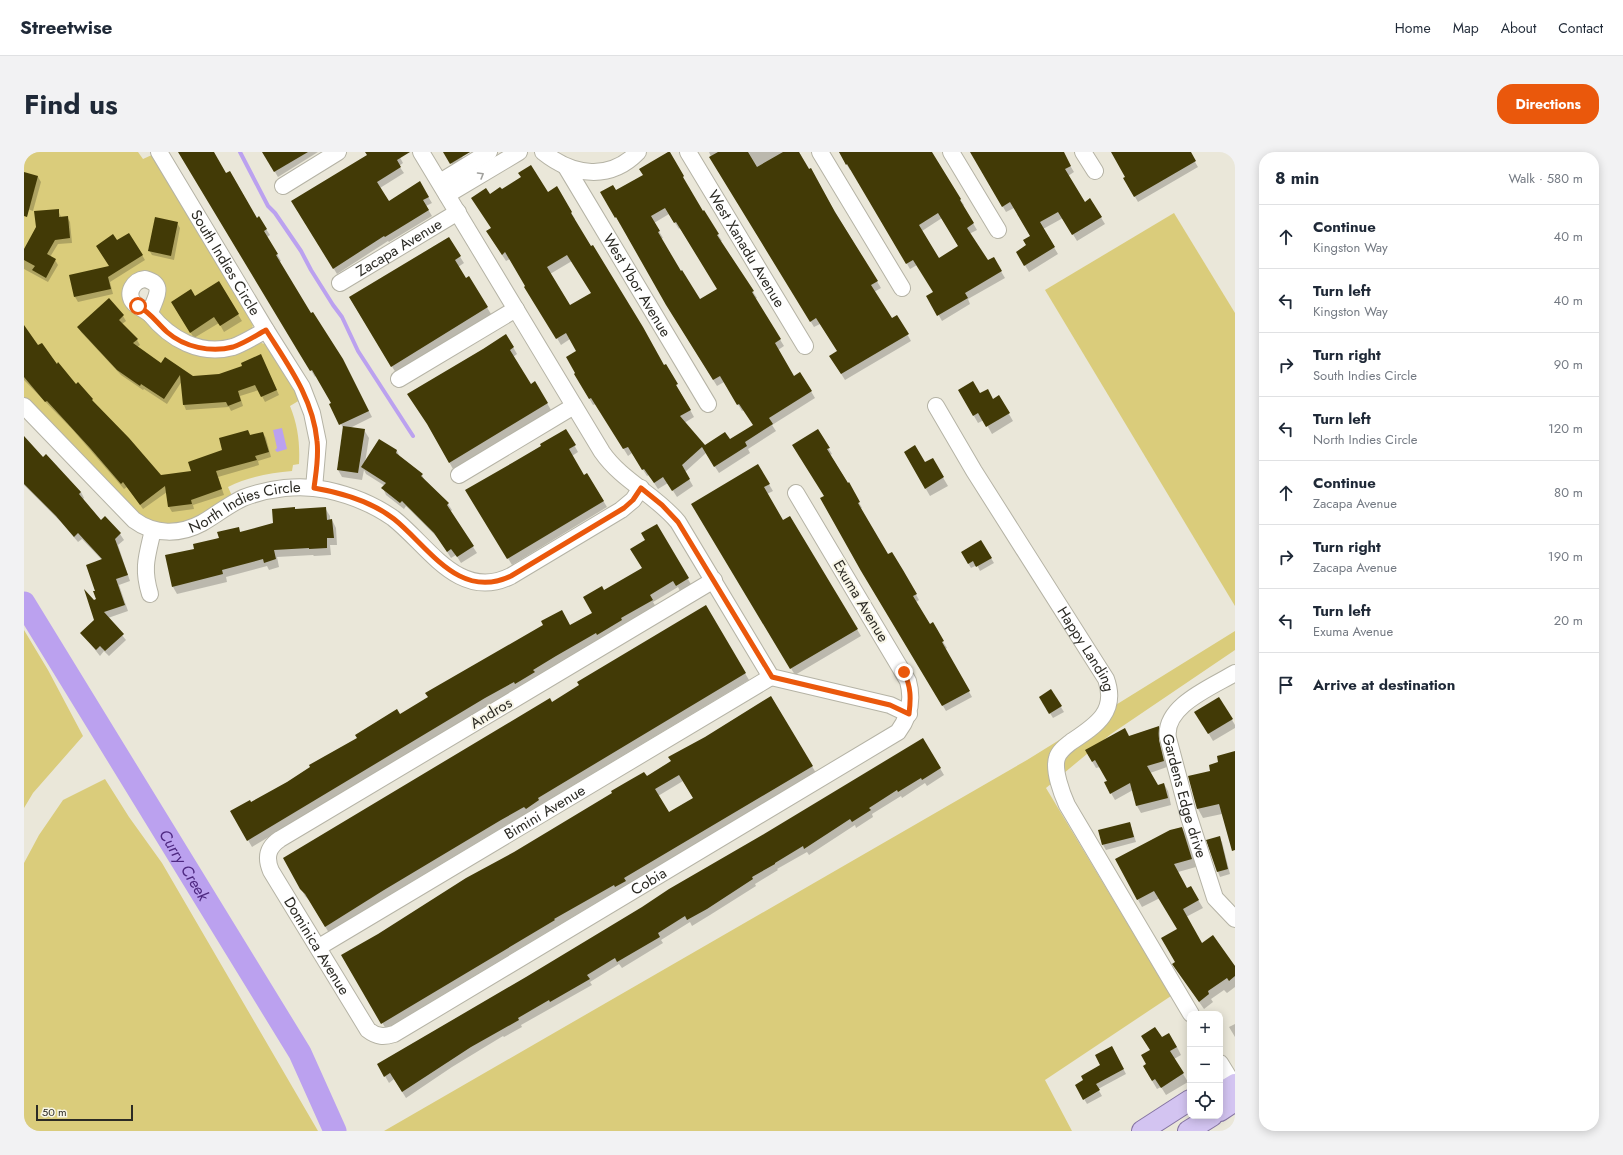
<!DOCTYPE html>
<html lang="en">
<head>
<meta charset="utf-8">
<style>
  :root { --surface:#fff; --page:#f2f2f3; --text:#1f2937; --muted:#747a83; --line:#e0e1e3; --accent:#ea580c }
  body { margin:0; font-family:Jost,sans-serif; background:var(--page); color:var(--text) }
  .controls { position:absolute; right:12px; bottom:12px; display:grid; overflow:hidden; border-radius:8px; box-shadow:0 2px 10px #0003 }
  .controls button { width:36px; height:36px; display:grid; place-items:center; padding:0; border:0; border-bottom:1px solid var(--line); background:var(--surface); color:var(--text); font:20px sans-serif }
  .scale { position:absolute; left:12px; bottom:10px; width:97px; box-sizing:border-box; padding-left:4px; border:2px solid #2c2b25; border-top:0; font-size:11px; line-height:14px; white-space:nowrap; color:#2c2b25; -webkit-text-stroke:3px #f7f5e6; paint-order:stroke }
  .stop { position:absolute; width:12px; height:12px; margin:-9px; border:3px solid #ea580c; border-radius:50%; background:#fff }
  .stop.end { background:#ea580c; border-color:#fff; box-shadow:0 1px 4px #0008 }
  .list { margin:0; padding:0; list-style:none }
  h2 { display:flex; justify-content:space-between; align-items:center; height:52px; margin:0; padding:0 16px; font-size:17px }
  h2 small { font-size:13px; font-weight:400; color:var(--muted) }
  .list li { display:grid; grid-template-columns:26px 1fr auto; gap:12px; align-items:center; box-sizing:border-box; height:64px; padding:0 16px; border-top:1px solid var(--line) }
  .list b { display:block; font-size:15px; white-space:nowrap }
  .list p { margin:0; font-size:13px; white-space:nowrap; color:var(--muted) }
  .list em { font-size:13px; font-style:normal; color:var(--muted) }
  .icon { flex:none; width:22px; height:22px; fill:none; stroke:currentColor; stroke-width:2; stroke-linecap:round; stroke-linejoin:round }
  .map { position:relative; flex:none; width:1211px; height:979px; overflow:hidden; border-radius:16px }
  header { display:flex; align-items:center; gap:24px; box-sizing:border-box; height:56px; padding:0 20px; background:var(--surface); border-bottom:1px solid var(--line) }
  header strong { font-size:19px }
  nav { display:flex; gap:22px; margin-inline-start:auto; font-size:14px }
  .intro { display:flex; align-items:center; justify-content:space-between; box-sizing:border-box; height:96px; padding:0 24px }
  h1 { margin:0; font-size:28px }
  .button { padding:10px 18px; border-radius:16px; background:var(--accent); color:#fff; font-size:14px; font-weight:700 }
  main { display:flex; gap:24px; padding:0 24px }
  aside { flex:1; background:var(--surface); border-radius:16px; box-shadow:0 2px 10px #0003 }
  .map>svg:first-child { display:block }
  .green { fill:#dacc7b }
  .water { fill:#bba1ef }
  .shadow { fill:#0003; fill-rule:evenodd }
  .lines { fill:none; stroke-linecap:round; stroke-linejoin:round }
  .stream { stroke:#bba1ef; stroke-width:4 }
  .river { stroke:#bba1ef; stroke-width:23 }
  .building { fill:#423a06; fill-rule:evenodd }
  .minor-casing { stroke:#b5b3a5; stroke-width:18 }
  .major-casing { stroke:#8675a3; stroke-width:22 }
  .minor { stroke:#fff; stroke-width:16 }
  .major { stroke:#d3c4f1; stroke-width:20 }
  .oneway { stroke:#a0a09d }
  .route { stroke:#ea580c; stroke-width:5 }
  .labels { text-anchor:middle; stroke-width:4; stroke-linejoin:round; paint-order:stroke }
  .street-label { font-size:15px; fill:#2c2b25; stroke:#f7f5e6 }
  .water-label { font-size:16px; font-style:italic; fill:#4f2982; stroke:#f7f5e6 }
</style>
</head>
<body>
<header>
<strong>Streetwise</strong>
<nav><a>Home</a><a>Map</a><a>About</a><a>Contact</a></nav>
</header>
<div class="intro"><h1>Find us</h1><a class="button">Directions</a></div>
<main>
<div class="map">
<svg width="1211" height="979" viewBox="0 0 1211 979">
  <rect width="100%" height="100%" fill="#eae7d9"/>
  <!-- green -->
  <g class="green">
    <path d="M0 0H114L119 7 130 2 229 169C230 178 224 183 215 186 190 195 162 192 142 172 139 169 135 165 133 160 130 151 149 136 130 125 115 117 97 133 104 148 109 158 120 166 127 173 147 192 166 205 194 203 200 202 206 202 212 200 222 196 232 187 243 193L276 248 266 254C274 274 276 291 275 312L269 313 268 319C246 321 224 325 204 335L209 346C177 364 146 391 110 361L0 247Z"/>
    <polygon points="1150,61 1211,161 1211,454 1021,138"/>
    <polygon points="0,478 24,518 59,584 9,641 0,656"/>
    <polygon points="1211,479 1211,498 1087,582 1022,636 1147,844 1021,928 1048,979 360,979 1003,608"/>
    <polygon points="81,627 105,665 138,711 294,979 0,979 0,711 15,683 39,648"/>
  </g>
  <!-- water -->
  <polygon class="water" points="258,276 263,297 253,300 251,298 253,296 249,278"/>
  <!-- shadow -->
  <g class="shadow">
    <polygon points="156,0 189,0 202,22 232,67 242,77 246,83 243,85 257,109 255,110 287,162 322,215 348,265 326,276 340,278 345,286 341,311 373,299 376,305 398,323 401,329 424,352 428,358 426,360 453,401 437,411 432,403 427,406 415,387 382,354 380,357 362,343 359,336 361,334 342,322 340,318 338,328 318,325 314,318 320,278 307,252 308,251 292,224 291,225 280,207"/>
    <polygon points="239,0 294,0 254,25"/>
    <polygon points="350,0 373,0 379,11 375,14 380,21 356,36 365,50 396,31 408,51 402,54 408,64 365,90 364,89 313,122 269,49"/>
    <polygon points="421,0 446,0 438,5 441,11 431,18"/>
    <polygon points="685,0 775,0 857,136 850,140 868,168 873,164 887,189 821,228 806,204 814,199 796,172 790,175 690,12"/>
    <path d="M815 0H907L936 47 940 53 939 54 953 78 945 82 963 110 969 106 981 126 944 147 946 152 918 169 904 144 910 140 893 113 886 117 828 17 826 18ZM918 66 935 95 915 107 898 79Z"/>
    <polygon points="947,0 1038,0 1050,20 1044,24 1060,51 1066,48 1081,72 1053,89 1039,66 1019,77 1034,102 1005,120 993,100 1004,94 1007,85 990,56 982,60"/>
    <polygon points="1088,0 1165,0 1174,15 1114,50 1100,26 1103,25"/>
    <polygon points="0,21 14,25 17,30 9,59 0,56"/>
    <path d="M533 36 551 67 550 68 639 215 645 220 670 265 660 271 680 294 706 288 730 273 720 258 718 259 700 230 693 234 647 160 597 71 596 72 578 41 592 40 679 59 698 89 696 90 729 140 733 146 731 147 760 194 754 198 770 225 776 221 791 246 748 273 752 279 724 297 726 301 695 321 682 301 661 320 669 334 653 345 644 331 634 337 625 323 623 324 608 301 604 304 572 252 569 253 555 229 554 200 546 187 537 193 486 107 482 109 467 86 468 77 477 38 524 41ZM645 62 655 77 656 76 694 137 676 149 656 120 637 87 639 86 630 71ZM548 109 568 141 546 154 526 122Z"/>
    <polygon points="34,58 37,65 43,65 46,70 48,91 34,92 26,105 31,108 34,113 24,130 0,117 0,99"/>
    <polygon points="153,71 156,76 150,108 128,103 125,98"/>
    <polygon points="424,86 440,111 434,115 442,128 445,126 467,162 372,221 326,146"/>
    <polygon points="93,90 118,103 121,108 86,130 89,142 54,150 51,145 46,124 86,115"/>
    <polygon points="195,131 218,169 200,180 195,171 170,186 151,156"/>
    <polygon points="99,164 102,169 98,172 113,188 116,193 113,195 138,213 169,225 195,223 239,208 255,243 241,250 235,238 216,244 219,254 207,259 205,255 162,258 160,253 158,229 143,252 120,237 119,238 97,223 57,180 54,175"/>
    <polygon points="0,175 13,195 68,248 71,253 136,324 168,320 200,299 224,279 227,284 239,281 242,286 247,305 234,309 235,313 194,325 200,343 169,353 170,357 148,360 145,355 143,340 119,357 103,335 100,337 48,277 0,228"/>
    <polygon points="482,183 493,202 489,205 506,233 511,231 527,258 429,317 407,278 460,198"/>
    <polygon points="935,238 955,243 969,248 975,245 989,269 968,282 960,268 954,271"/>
    <polygon points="542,278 554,300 548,304 560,324 563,322 583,355 488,413 443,338 489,312"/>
    <polygon points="793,278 808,302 806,303 824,331 838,356 836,357 863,403 879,419 895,448 892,450 906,473 908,472 919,490 923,496 921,497 948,545 922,559 797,347 801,345"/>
    <polygon points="0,285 19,306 57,340 60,346 58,348 76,370 96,382 100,388 94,393 106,429 95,433 104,459 84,466 102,488 85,504 80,499 76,504 58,481 72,469 69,449 73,448 72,439 78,408 58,387 54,390 37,370 0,333"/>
    <polygon points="881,301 901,312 908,307 924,334 906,344"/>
    <polygon points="734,314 749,339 743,342 759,370 766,365 837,484 771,523 668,352"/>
    <polygon points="301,356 306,364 306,368 308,368 312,376 313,393 306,393 307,403 290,404 289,403 253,405 255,415 245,418 243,414 202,425 203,430 153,442 149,435 171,398 214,376 217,381"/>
    <polygon points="632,373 668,434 657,441 654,435 629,450 632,455 536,511 228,695 207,659 227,652 376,563 569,461 580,440 619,416 622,388"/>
    <polygon points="957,390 970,411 956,419 953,413 947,416 938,401"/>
    <polygon points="682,455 725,528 334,762 335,764 305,781 286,749 281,744 260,706 528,551"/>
    <polygon points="1027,539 1040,560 1029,566 1016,545"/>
    <path d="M747 545 792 621 603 733 604 736 594 738 562 757 362 877 318 804 648 610 682 586ZM659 629 670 647 645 661 634 644Z"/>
    <polygon points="1195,546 1211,573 1211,576 1189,589 1172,560"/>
    <polygon points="1135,575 1138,582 1138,596 1143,615 1126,621 1133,634 1140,632 1144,639 1147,653 1117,661 1113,654 1109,638 1091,648 1081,631 1084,629 1076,615 1072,616 1062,599"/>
    <polygon points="899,588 920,623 903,634 901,631 878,646 877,644 848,662 849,665 832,676 831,673 785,703 783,700 753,717 754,718 731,732 732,734 686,763 668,774 666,770 637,788 639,791 598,816 595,812 566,830 568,833 497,873 498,875 480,885 479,884 428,915 382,946 370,927 365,931 354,912 502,826"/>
    <polygon points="1211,600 1211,698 1198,662 1179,666 1174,657 1187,619 1196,611"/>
    <polygon points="1106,671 1112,690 1082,698 1079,693"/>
    <polygon points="1158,676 1162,683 1172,715 1154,720 1163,738 1167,736 1179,756 1162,765 1178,792 1211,814 1211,835 1203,841 1200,838 1187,847 1189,850 1180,857 1154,820 1152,810 1155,777 1136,746 1118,755 1114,748"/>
    <polygon points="1195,686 1198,690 1206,722 1196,725 1194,720"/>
    <polygon points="1211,872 1211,885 1205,875"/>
    <polygon points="1138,887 1153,895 1157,903 1150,907 1164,930 1142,943 1137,935 1133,937 1124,922 1124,912 1127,898"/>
    <polygon points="1088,895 1102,922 1074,937 1078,944 1063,952 1052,933 1060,929 1077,913"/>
  </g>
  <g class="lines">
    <!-- stream -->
    <polyline class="stream" points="216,0 244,54 251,61 277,99 287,118 309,153 318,165 334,199 389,284"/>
    <!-- river -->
    <path class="river" id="s1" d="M0 451 276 901 311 979"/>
  </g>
  <!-- building -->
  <g class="building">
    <polygon points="154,0 190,0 202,21 206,19 233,66 235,64 243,77 240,79 254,102 252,103 287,161 289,160 319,207 345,259 315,273 305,252 307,251 288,218 286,219 275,201"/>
    <polygon points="238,0 284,0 250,20"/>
    <polygon points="341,0 386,0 373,8 377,15 353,30 365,49 396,29 405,45 399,48 405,58 361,85 360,84 309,117 267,49 343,3"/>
    <polygon points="419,0 446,0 426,12"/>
    <path d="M644 0H646L660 24 659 25 679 59 680 58 695 82 693 83 730 139 728 140 757 187 751 191 770 224 776 220 788 239 745 266 749 272 721 290 723 294 690 315 678 295 658 313 666 327 648 339 639 325 630 331 620 317 618 318 604 295 599 297 567 246 565 247 550 222 551 221 542 205 552 199 542 181 532 187 500 135 501 134 481 100 478 103 462 79 467 76 447 46 462 36 466 42 476 35 478 37 497 25 494 21 507 13 524 40 533 34 548 60 547 61 567 94 569 93 619 175 640 213 642 212 654 232 652 233 667 258 656 264 681 293 701 280 706 287 729 273 715 252 713 253 696 224 689 228 642 153 592 65 591 66 576 40 589 33 592 38 619 23 615 17ZM641 56 650 71 652 70 693 137 676 147 658 118 657 119 634 80 636 79 627 64ZM543 103 567 141 546 153 523 115Z"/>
    <polygon points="694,0 724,0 733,15 759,0 775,0 785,17 787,16 811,60 854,129 847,133 868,166 873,163 885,182 817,222 805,204 813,199 792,166 786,170 685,5"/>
    <path d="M815 0H908L937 47 936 48 950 71 943 76 964 108 970 105 978 119 941 141 944 146 913 164 902 144 909 140 889 108 882 112 823 12 822 13ZM914 61 934 94 915 106 895 73Z"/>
    <polygon points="946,0 1040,0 1047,14 1041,17 1061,50 1066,46 1078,65 1048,83 1034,60 1016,70 1031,95 1000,114 992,100 1002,93 999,88 1006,84 986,50 978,55"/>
    <polygon points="1087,0 1167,0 1172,9 1110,45 1099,26 1101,25"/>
    <polygon points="0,20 14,24 3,65 0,64"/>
    <polygon points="35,57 35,65 44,64 46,86 31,88 23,102 32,107 22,126 8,118 11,114 0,108 0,97 12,75 10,59"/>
    <polygon points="131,65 154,70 147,104 124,99"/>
    <polygon points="105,81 119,103 84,125 87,137 50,145 45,123 85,114 72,94 89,82 93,88"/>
    <polygon points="425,85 437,104 431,108 442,126 445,124 464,155 367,215 325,145"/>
    <polygon points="195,129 215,162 196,174 190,165 166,181 147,150 167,137 171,144"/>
    <polygon points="85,146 100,163 95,168 114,187 109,191 137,211 141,205 169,224 195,222 218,214 217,211 237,202 253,238 237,245 231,233 214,239 217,249 204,254 202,250 159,253 156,223 140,247 117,232 116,234 93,218 53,175"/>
    <polygon points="0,173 14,193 18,191 33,212 34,210 52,232 54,230 69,247 68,248 105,286 137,323 167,319 164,310 198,298 195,286 224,278 226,283 239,280 245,300 231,304 233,308 192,319 198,337 167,348 168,352 144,355 141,334 116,353 99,330 97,332 66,296 23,249 21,250 0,225"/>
    <polygon points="482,182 490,195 486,198 507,232 511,229 524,251 425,311 403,272 383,242 459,197"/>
    <polygon points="949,229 956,241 964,237 969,247 975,243 986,261 962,275 954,261 949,264 934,238"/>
    <polygon points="319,274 341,277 334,321 313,318"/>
    <polygon points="542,277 552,293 545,297 560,323 563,321 580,349 483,407 441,338 488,311 517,294 516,292"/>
    <polygon points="794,277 806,296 803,297 824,331 825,330 836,350 834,351 864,402 868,400 879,418 893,442 889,444 906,472 909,470 920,489 918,490 946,539 918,554 837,419 796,346 800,344 768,293"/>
    <polygon points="0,284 19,305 22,302 57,340 55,342 77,368 81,364 97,381 91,387 104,423 92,427 101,453 80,460 100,482 81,499 76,494 72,498 56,481 70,468 60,437 70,448 72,447 69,439 71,439 62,413 78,407 54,381 50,385 32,364 0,332"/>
    <polygon points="355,287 373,298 372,301 399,322 397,324 425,351 423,353 450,394 433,405 427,397 423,400 410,381 378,349 376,351 357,336 362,331 337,315"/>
    <polygon points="891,293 901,310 909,306 920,325 901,337 880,300"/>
    <polygon points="734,312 746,332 740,335 759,368 766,364 834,477 766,517 667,352"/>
    <polygon points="271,355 271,357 302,355 303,368 308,367 310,386 303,386 303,396 285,397 285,396 250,398 252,407 240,411 239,407 198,418 199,422 148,435 141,403 170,397 169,392 195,386 193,380 215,375 216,380 249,371 248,357"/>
    <polygon points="633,372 665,426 652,434 649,429 626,443 629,448 597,466 598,468 573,483 572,481 532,504 509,518 511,520 491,532 490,530 461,546 223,689 206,659 226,648 227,650 263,630 286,615 285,613 333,586 331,583 373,557 376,562 404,545 401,541 519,473 517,469 538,458 546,473 568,461 559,445 578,434 580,438 618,416 606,397 621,388 617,381"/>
    <polygon points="957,388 968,406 952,415 949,409 944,412 937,400"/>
    <polygon points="682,453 722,521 514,646 515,648 502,657 500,655 477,668 360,738 301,775 281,742 276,737 259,706 526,546 528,550 555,533 553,530"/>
    <polygon points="1027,537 1038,554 1025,562 1015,545"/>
    <path d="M747 544 789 614 600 726 602 729 591 735 590 733 530 767 531 768 357 872 317 803 354 782 442 726 490 700 588 641 587 639 606 628 620 620 623 624 647 609 644 605 681 585ZM655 623 669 646 645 660 631 637Z"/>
    <polygon points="1195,545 1209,567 1184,582 1170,560"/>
    <polygon points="1135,574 1135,588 1140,609 1123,614 1134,633 1140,631 1144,646 1112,654 1106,631 1086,642 1080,630 1083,629 1071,608 1068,610 1061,598 1101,576 1105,584"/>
    <polygon points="899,586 917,616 898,628 897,626 874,640 873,638 845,656 847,658 828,670 826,667 780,697 779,694 751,711 751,712 728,725 729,727 683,757 663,768 661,764 634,781 636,785 593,810 591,806 563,823 566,827 526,850 525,848 494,866 495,868 447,895 378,940 366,921 360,925 353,912 502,825 618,755 645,737 740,682"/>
    <polygon points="1211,599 1211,698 1208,699 1195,652 1173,657 1164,624 1186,619 1185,613 1194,610 1193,604"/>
    <polygon points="1106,670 1110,685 1078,693 1074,678"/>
    <polygon points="1158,675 1168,707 1150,712 1163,736 1167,734 1175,748 1159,757 1178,791 1189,783 1211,814 1211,824 1205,829 1203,826 1184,839 1185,842 1175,850 1148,812 1151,810 1137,786 1153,777 1130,739 1113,748 1091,707 1146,678"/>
    <polygon points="1196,684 1204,717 1193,720 1182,688"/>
    <polygon points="1131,875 1138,885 1145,881 1153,895 1146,899 1160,921 1137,936 1131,927 1128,929 1119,914 1122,912 1117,903 1126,898 1117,884"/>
    <polygon points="1088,894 1100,917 1072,932 1076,938 1059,948 1051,933 1059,928 1057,924 1076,913 1071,903"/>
  </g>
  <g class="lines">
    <!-- minor casing -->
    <g class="minor-casing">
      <g id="minor">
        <path id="s2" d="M135 0 242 178 278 235 288 261 294 290 290 336"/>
        <path d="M397 0 578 300C598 329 632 343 654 370L747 525 866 553 885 562"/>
        <path d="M519 0C549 24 586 29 614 0"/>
        <path id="s3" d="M664 0 781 194"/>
        <polyline points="796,0 878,136"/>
        <polyline points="927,0 974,78"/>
        <polyline points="1059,0 1071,19"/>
        <path id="s4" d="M542 15 684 252"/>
        <polyline points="416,30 465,0"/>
        <polyline points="259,34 314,0"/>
        <polyline points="423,43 495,0"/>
        <path d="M121 127C144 133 129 148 126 162 121 158 114 155 110 151 101 141 110 128 121 127Z"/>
        <path id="s5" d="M316 131 434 60"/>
        <path d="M126 162C146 187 176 204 209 195 220 191 231 184 242 178"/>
        <polyline points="375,227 492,157"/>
        <path id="s6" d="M0 254 110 368C130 383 156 383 178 371 192 363 204 353 219 346 245 336 276 332 303 338 326 343 349 352 369 366 404 393 435 450 487 424L597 358 609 348 617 336"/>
        <path id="s7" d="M912 254 950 319 1082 527C1094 560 1071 574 1047 590 1042 594 1035 599 1033 606 1029 618 1038 642 1043 653L1167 862"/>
        <polyline points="435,323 550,254"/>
        <path id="s8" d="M690 428 256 687C244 695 241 705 247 719L344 878C353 885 360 885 370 882L874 580C886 564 889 547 884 529L772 341"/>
        <path d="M126 442C118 416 123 404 129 378"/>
        <path id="s9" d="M1211 521C1188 535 1139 554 1144 586L1165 665 1191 746 1211 767"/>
        <path id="s10" d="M295 795 747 525"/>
        <polyline points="1196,911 1204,924"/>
      </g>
    </g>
    <!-- major casing -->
    <g class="major-casing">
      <g id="major">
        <polyline points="1196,941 1211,932"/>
        <polyline points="1196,959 1211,949"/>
        <polyline points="1118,979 1166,948"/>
        <polyline points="1164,979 1188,964"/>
      </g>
    </g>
    <!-- minor -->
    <use href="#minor" class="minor"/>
    <!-- major -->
    <use href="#major" class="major"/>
  </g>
  <!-- one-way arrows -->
  <defs><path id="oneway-chevron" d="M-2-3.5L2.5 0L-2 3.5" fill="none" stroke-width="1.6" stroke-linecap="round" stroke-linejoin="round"/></defs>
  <use class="oneway" href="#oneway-chevron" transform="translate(457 23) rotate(-31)"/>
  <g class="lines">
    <!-- route -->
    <path class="route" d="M114 154C126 160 133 171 143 180 160 195 187 201 209 195 221 191 231 184 242 178 264 213 289 246 293 289 295 305 292 320 290 336 319 341 347 349 370 367 405 395 435 449 487 424L600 356 609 348 617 336 638 353 654 370 748 525 866 553 885 562C887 546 887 535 880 520"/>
  </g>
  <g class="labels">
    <!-- street labels -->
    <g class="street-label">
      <text dy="5" stroke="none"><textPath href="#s5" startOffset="69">Zacapa Avenue</textPath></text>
      <text dy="5" stroke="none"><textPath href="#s3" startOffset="113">West Xanadu Avenue</textPath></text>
      <text dy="5" stroke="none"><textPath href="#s2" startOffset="129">South Indies Circle</textPath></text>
      <text dy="5" stroke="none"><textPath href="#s4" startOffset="138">West Ybor Avenue</textPath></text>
      <text dy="5" stroke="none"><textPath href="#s6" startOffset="277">North Indies Circle</textPath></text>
      <text transform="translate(837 449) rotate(59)" y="5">Exuma Avenue</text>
      <text dy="5" stroke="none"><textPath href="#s7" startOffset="286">Happy Landing</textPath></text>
      <text transform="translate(467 561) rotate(-31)" y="5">Andros</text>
      <text dy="5" stroke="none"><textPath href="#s9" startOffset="159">Gardens Edge drive</textPath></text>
      <text dy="5" stroke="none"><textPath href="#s10" startOffset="263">Bimini Avenue</textPath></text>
      <text dy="5" stroke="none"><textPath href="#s8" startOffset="1053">Cobia</textPath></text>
      <text dy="5" stroke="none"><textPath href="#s8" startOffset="630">Dominica Avenue</textPath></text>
    </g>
    <!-- water labels -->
    <g class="water-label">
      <text dy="6" stroke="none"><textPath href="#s1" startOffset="307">Curry Creek</textPath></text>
    </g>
  </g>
</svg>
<div class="controls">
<button>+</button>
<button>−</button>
<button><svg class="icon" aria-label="locate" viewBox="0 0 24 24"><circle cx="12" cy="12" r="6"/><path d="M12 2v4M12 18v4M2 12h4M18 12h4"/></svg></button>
</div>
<div class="scale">50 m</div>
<div class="stop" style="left:114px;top:154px"></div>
<div class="stop end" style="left:880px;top:520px"></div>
</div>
<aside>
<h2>8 min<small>Walk · 580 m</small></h2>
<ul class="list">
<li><svg class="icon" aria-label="ahead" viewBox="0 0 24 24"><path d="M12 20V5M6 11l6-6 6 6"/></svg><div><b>Continue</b><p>Kingston Way</p></div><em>40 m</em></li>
<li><svg class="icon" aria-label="left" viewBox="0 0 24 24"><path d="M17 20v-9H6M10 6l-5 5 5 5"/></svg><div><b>Turn left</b><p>Kingston Way</p></div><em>40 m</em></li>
<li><svg class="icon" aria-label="right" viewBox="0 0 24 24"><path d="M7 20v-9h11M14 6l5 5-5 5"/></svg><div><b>Turn right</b><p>South Indies Circle</p></div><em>90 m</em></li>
<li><svg class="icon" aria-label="left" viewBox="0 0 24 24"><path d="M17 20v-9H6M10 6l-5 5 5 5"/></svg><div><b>Turn left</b><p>North Indies Circle</p></div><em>120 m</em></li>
<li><svg class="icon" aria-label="ahead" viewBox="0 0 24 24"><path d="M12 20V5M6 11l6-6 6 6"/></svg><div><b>Continue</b><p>Zacapa Avenue</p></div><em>80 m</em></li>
<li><svg class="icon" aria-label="right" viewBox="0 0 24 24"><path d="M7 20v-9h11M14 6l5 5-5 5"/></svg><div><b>Turn right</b><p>Zacapa Avenue</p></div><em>190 m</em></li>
<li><svg class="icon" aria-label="left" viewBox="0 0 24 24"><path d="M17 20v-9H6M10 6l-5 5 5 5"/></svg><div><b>Turn left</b><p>Exuma Avenue</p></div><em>20 m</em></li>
<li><svg class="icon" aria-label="arrive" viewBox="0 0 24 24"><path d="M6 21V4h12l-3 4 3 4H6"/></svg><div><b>Arrive at destination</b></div></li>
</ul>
</aside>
</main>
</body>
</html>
